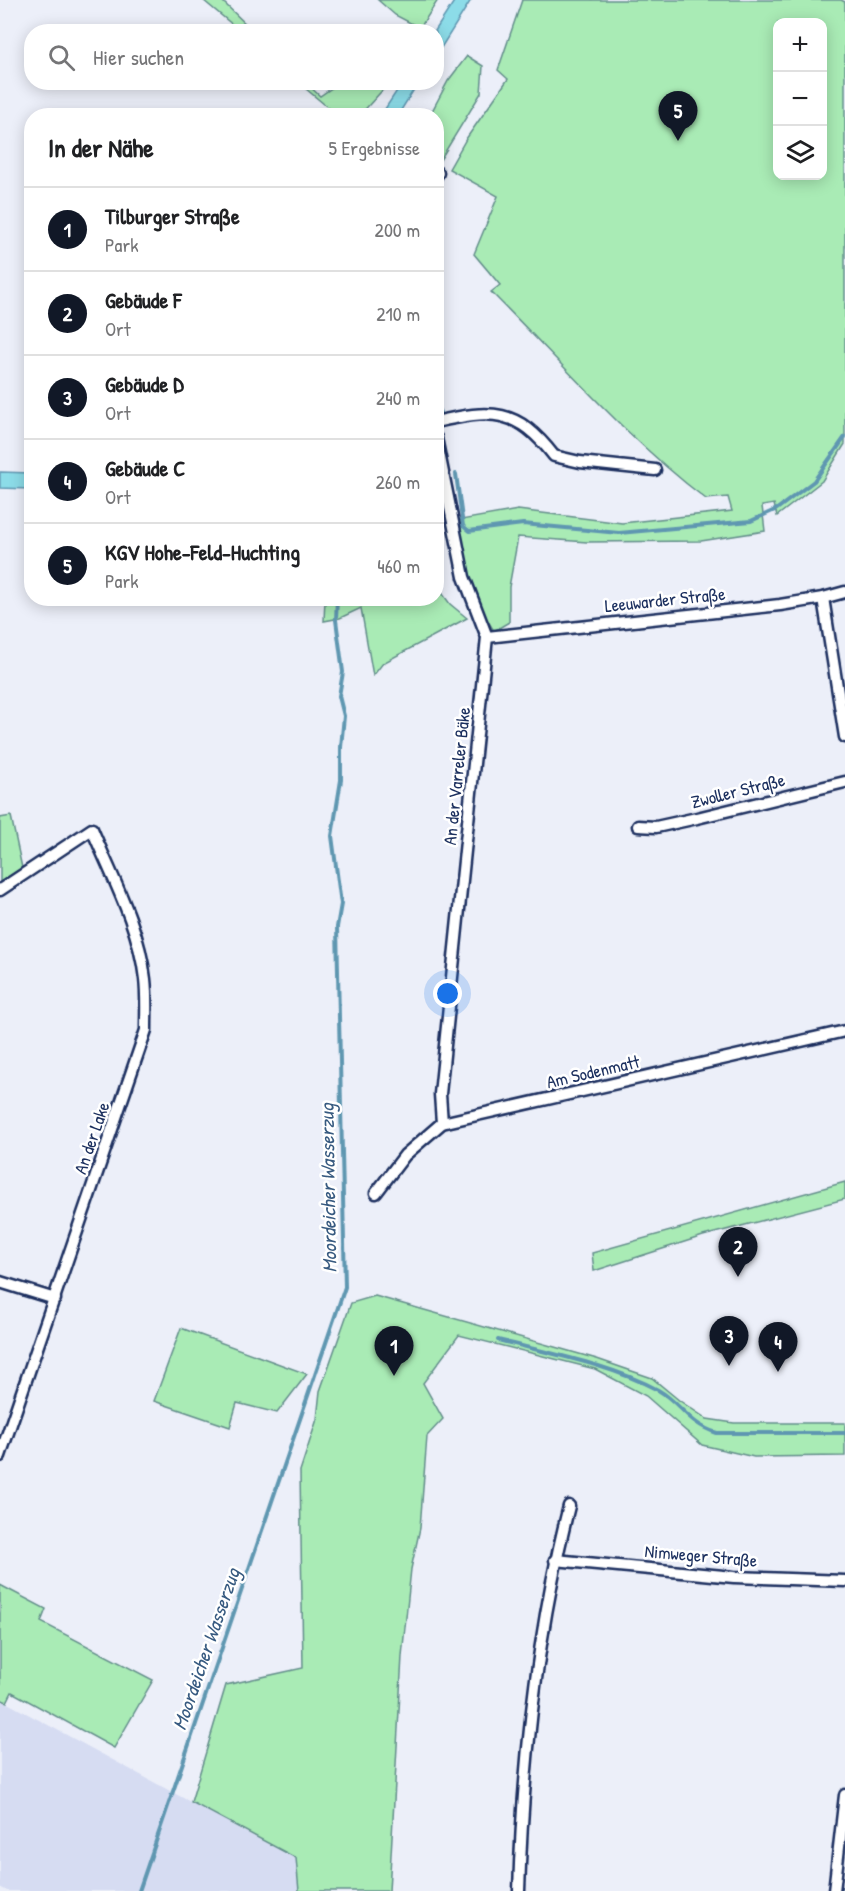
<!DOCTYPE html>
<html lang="de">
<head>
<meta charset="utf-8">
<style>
  :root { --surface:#fff; --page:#f2f2f2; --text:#202124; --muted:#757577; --line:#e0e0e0; --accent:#111827 }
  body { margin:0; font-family:"Patrick Hand",sans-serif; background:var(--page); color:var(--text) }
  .controls { position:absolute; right:18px; top:18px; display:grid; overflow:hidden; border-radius:12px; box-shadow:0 3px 15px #0003 }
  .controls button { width:54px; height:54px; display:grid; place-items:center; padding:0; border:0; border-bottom:2px solid var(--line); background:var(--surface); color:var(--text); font:30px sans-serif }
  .you { position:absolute; left:448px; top:994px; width:21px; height:21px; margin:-15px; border:4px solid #fff; border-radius:50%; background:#1a73e8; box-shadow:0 0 0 9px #1a73e833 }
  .badge { display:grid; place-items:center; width:39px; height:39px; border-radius:50%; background:var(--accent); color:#fff; font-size:20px; font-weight:700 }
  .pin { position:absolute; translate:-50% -50px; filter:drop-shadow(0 2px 3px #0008) }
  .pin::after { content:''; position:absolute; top:32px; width:21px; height:18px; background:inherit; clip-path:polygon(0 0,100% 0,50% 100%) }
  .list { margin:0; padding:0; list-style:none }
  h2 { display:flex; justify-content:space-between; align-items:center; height:78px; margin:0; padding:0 24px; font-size:26px }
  h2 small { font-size:20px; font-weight:400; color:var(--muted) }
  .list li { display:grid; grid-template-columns:39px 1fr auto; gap:18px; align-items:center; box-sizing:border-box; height:84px; padding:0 24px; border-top:2px solid var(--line) }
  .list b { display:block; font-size:22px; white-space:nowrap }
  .list p { margin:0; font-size:20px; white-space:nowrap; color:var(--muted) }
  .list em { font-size:20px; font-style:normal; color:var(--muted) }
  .icon { flex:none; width:33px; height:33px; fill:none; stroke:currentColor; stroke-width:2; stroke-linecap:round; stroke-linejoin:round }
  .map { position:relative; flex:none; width:845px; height:1891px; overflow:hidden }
  .search { position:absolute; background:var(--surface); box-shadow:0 3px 15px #0003; left:24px; top:24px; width:420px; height:66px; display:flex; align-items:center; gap:15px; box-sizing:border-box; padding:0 21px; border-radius:24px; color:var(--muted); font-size:22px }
  .panel { position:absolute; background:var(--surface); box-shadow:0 3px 15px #0003; left:24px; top:108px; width:420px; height:498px; border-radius:24px }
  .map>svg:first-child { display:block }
  .built { fill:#d6dcf2 }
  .green { fill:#a9ebb5; stroke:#628d8a; stroke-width:1.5; fill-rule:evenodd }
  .water { fill:#8cdce8; stroke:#5f97b1; stroke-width:1.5 }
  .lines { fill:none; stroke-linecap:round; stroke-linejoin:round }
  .stream { stroke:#5f97b1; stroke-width:4 }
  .minor-casing { stroke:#1b2f5e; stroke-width:15 }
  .minor { stroke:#fff; stroke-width:10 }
  .labels { text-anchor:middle; stroke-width:5; stroke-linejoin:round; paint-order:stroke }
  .street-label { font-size:18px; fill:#1b2f5e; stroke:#fff }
  .water-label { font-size:20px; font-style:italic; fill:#375a80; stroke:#fff }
</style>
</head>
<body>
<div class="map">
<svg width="845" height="1891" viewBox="0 0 845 1891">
  <rect width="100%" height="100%" fill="#eceff9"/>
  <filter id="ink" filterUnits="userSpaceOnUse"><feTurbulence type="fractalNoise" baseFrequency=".0167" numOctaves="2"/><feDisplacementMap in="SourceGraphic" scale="12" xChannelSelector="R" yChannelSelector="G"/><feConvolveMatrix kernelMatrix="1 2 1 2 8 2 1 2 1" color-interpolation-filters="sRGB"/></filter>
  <g filter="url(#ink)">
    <!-- built -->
    <polygon class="built" points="0,1699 296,1859 299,1891 7,1891 0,1887"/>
    <!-- green -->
    <g class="green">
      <polygon points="203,0 221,0 253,31 240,31"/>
      <polygon points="378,0 438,0 420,28 395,15"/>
      <path d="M522 0H841L845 2V444L822 481 777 516 774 504 762 506 765 531 701 541 587 542 518 537 509 587V622L494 631C472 597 464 560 455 521L518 510 622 523 732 511 728 497 706 499C627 439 561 362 491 292L500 285 474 254 498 196 449 169 466 139 508 79 498 70ZM778 22H822V176H778Z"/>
      <polygon points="467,56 483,66 481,93 437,165 436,116 430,115 448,81"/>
      <polygon points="299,83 306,83 320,96 339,83 389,83 359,116 337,115"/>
      <polygon points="437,586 450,604 467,618 383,663 373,676 361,608 340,618 324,621 325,599 436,598"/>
      <polygon points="11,816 22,868 0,883 0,818"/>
      <polygon points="845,1182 845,1199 703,1236 594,1271 592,1253"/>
      <polygon points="375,1296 597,1359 652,1378 680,1401 707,1419 734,1423 845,1423 845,1456 754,1457 702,1445 646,1396 595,1369 459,1335 423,1383 443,1419 427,1436 420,1528 411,1569 402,1656 389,1891 299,1891 296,1858 191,1802 226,1685 303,1668 300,1471 317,1419 320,1391 351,1303"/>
      <polygon points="181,1328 307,1374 277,1413 237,1403 230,1427 154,1401"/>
      <polygon points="0,1585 46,1609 41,1622 153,1680 114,1748 12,1692 7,1702 0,1699"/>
    </g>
    <!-- water -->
    <g class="water">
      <polygon points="455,0 471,0 437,54 436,32 435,31"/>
      <polygon points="402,83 418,83 398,115 381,115"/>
      <polygon points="0,472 31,473 31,489 0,488"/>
    </g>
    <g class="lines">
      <!-- stream -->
      <g class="stream">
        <polyline points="436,404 442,417"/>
        <polyline points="456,474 463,526 469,531 523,524 619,533 751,521 777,509 814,481 845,437"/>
        <path d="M498 1340C551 1354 609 1364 658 1390 681 1403 688 1424 717 1433H845"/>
        <polyline points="139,1891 345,1287 337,927 341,904 332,836 341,780 341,747 344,716 339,696 343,672 336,620 337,598"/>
      </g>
      <!-- minor casing -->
      <g class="minor-casing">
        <g id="minor">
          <polyline points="436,176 438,173"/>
          <path d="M436 422C492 409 517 408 554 456L580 462 655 470"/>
          <polyline points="436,438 464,577 487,637 440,1094 442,1123"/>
          <polyline points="823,598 845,737"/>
          <polyline points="487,637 780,605 823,598 845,592"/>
          <polyline points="638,826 656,827 697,818 845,782"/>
          <path d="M0 890 92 829C112 877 139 926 145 979 147 996 146 1013 146 1030L0 1456"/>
          <polyline points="376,1193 405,1155 442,1123 845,1031"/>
          <polyline points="0,1282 55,1299"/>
          <polyline points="555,1560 734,1577 845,1581"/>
          <path d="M519 1891C523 1761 537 1632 569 1506"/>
          <polyline points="834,1891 845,1795"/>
        </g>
      </g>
      <!-- minor -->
      <use href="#minor" class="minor"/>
    </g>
  </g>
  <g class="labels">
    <!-- street labels -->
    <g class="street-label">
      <text transform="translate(665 600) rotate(-6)" y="6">Leeuwarder Straße</text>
      <text transform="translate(457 776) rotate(-84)" y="6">An der Varreler Bäke</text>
      <text transform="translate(738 791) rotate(-14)" y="6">Zwoller Straße</text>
      <text transform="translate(593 1072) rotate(-13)" y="6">Am Sodenmatt</text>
      <text transform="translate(92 1138) rotate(-71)" y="6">An der Lake</text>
      <text transform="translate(701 1556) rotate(5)" y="6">Nimweger Straße</text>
    </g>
    <!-- water labels -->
    <g class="water-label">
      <text transform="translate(328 1188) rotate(-91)" y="7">Moordeicher Wasserzug</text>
      <text transform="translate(206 1649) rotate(-71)" y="7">Moordeicher Wasserzug</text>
    </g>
  </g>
</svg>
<div class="controls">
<button>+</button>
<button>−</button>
<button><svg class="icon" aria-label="layers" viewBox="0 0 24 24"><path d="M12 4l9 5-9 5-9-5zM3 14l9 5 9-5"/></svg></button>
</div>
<div class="you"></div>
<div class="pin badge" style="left:394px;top:1376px">1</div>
<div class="pin badge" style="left:738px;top:1277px">2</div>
<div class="pin badge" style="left:729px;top:1366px">3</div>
<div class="pin badge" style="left:778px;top:1372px">4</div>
<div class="pin badge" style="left:678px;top:141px">5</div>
<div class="search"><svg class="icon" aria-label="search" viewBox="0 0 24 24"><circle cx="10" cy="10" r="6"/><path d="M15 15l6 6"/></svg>Hier suchen</div>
<section class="panel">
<h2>In der Nähe<small>5 Ergebnisse</small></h2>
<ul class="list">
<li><span class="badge">1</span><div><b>Tilburger Straße</b><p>Park</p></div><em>200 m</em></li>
<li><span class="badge">2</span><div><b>Gebäude F</b><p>Ort</p></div><em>210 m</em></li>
<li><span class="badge">3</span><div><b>Gebäude D</b><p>Ort</p></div><em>240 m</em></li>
<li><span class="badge">4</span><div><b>Gebäude C</b><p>Ort</p></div><em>260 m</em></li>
<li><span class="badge">5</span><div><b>KGV Hohe-Feld-Huchting</b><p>Park</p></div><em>460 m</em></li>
</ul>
</section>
</div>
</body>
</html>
